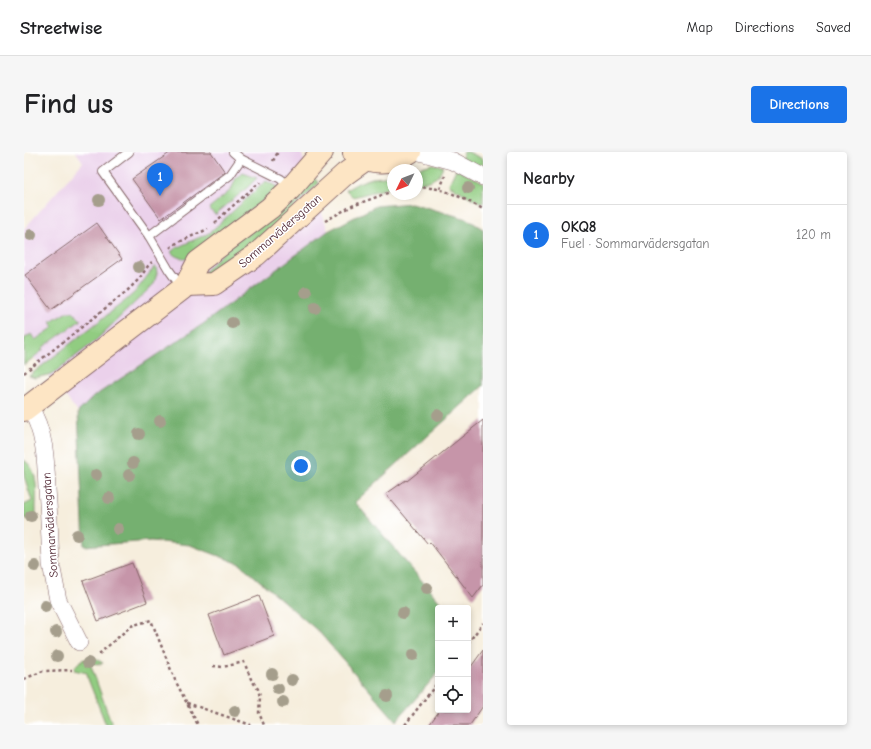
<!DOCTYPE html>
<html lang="en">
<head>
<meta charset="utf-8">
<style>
  :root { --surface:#fff; --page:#f6f6f6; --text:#202124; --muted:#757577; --line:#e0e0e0; --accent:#1a73e8 }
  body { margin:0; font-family:"Comic Neue",sans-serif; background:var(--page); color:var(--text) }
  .controls { position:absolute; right:12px; bottom:12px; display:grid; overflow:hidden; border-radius:4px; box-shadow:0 2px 6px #0003 }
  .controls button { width:36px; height:36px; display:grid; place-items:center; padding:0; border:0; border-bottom:1px solid var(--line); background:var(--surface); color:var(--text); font:20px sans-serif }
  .compass { position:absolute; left:363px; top:12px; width:36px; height:36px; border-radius:50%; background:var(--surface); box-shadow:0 2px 6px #0003; rotate:227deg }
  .you { position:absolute; left:277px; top:314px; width:14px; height:14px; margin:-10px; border:3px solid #fff; border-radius:50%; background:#1a73e8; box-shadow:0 0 0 6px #1a73e833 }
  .badge { display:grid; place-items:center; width:26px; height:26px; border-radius:50%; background:var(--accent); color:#fff; font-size:13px; font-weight:700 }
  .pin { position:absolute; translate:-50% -33px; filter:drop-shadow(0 1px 2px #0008) }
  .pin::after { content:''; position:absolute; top:21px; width:14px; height:12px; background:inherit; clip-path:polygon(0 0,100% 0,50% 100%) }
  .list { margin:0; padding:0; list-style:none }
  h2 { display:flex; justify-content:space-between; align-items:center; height:52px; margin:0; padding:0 16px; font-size:17px }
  h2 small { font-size:13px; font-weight:400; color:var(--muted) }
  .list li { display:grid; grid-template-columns:26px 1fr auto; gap:12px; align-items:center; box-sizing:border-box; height:60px; padding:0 16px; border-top:1px solid var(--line) }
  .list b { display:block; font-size:15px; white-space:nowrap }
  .list p { margin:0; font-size:13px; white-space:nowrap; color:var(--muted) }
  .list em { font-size:13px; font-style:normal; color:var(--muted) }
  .icon { flex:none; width:22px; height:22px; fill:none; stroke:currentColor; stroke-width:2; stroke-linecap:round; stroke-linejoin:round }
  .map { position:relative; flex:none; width:459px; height:573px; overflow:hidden; border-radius:4px }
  header { display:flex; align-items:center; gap:24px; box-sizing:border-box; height:56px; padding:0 20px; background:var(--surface); border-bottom:1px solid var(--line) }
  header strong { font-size:19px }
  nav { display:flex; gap:22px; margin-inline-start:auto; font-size:14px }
  .intro { display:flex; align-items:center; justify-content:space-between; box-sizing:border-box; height:96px; padding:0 24px }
  h1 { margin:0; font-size:28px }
  .button { padding:10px 18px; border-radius:4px; background:var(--accent); color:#fff; font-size:14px; font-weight:700 }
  main { display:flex; gap:24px; padding:0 24px }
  aside { flex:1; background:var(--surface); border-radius:4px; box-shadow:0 2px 6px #0003 }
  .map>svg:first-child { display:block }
  .built { fill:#ebd1eb }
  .green { fill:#91cc81; stroke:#6e7656 }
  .forest { fill:#74b06f; stroke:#5f684d }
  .building { fill:#c695a9 }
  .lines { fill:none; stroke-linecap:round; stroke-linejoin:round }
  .lane-casing { stroke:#866769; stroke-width:10 }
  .street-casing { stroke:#866769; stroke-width:18 }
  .secondary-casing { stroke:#866769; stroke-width:24 }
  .path { stroke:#866769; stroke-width:2.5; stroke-dasharray:3 3; stroke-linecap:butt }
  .lane { stroke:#fff; stroke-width:8 }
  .street { stroke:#fff; stroke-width:17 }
  .secondary { stroke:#fde5c4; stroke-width:22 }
  .tree { fill:#a59e8c }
  .labels { text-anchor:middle; stroke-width:3; stroke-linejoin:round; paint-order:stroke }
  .street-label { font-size:12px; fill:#4a1f2b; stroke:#fff }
</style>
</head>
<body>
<header>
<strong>Streetwise</strong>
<nav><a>Map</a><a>Directions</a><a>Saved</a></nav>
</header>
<div class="intro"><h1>Find us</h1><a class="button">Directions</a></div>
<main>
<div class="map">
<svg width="459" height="573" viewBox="0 0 459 573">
  <rect width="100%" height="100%" fill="#fff"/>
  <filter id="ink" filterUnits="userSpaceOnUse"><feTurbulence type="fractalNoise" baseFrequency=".025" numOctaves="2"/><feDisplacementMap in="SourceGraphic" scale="8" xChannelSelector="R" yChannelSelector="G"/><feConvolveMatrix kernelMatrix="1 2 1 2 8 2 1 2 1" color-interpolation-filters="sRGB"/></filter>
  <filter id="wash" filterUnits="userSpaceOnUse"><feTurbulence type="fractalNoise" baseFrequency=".012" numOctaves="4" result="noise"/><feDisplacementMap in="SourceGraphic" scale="16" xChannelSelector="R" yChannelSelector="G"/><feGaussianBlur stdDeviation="0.9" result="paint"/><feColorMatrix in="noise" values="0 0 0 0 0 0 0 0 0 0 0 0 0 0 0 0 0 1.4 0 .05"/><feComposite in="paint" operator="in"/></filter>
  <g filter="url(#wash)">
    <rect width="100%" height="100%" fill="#f6eedd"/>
    <!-- built -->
    <polygon class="built" points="52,0 277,0 304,79 179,172 69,245 54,260 8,203 0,210 0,77 59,10"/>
    <!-- green -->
    <g class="green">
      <polygon points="440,0 444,0 459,7 459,19 437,7"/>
      <path d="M408 12 419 14C413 28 408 29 393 31V18H387Z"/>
      <polygon points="432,17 459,30 459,52 426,34 425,32"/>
      <polygon points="219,21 233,26 224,35 191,63 185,56 207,38 212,26"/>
      <polygon points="287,24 295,31 254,72 190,121 175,125 207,92"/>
      <polygon points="369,24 369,35 329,45 322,38 334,31 348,26"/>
      <path d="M242 29 252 34 254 37 165 107C158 107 151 105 147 100L152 96 185 81Z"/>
      <polygon points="131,114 132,115 133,121 130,132 69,191 28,222 11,226 5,224 101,149 111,140"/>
      <polygon points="43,160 49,160 57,168 18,196 19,198 0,213 0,187 7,182 11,188 30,175 27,170"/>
      <path d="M0 308C16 319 12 342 12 359V364L8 368 0 366V353L8 349 0 324Z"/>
      <path d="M71 506 79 511 77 512 66 511 88 573H82L64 527 63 521 50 518C53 508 62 506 71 506Z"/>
    </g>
    <!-- forest -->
    <polygon class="forest" points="387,51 443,67 459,77 459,234 331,350 421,456 414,456 414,521 372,569 295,480 216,412 166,393 127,389 60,394 54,260 69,245 179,172 304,79 352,54"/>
    <g id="blocks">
      <!-- building -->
      <g class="building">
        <polygon points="147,0 187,0 201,20 137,67 108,27"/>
        <polygon points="73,71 98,107 27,158 1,123"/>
        <polygon points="459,268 459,433 449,446 406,390 404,392 362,342 382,328 383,329"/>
        <polygon points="108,411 123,450 74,469 59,429"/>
        <polygon points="235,444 250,484 200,503 185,463"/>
        <polygon points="459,498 459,554 446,573 405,573 416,558 444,558 444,519"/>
      </g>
    </g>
  </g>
  <g filter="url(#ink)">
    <use href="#blocks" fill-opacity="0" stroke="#866769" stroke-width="1"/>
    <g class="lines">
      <!-- lane casing -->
      <g class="lane-casing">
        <g id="lane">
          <polyline points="105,0 79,20 125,84"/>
          <polyline points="209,0 217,7 257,27 265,36"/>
          <polyline points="158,136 145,118 125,84 206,23 217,7"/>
        </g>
      </g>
      <!-- street casing -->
      <g class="street-casing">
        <g id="street">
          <polyline points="396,0 429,9 459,25"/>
          <path d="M5 254C21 279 22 308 23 337 25 362 26 387 27 412L34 448 55 490"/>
        </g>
      </g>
      <!-- secondary casing -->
      <g class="secondary-casing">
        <g id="secondary">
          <path d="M330 1C348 13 369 12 386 0"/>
          <polyline points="162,133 190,132 232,103 321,22 342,7"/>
          <polyline points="0,258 158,137 162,133 174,110 246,56 266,37 298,0"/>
        </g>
      </g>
      <!-- path -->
      <g class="path">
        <polyline points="249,9 254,0"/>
        <path d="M393 36C417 33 438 46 459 57"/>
        <polyline points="416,37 421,24"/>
        <polyline points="301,69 328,54 369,39"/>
        <polyline points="191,71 203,59 236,30"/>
        <polyline points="146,96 151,92 184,77"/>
        <polyline points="0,221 103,139 115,127 124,114 128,110"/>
        <polyline points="444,491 459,471"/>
        <polyline points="75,502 107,474 127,468 151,528 174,573"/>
        <polyline points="189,514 199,515 220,510 227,527 234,537 236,545 235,561 240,573"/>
        <polyline points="0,527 19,519 48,518"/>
        <polyline points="163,551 227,573"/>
        <polyline points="381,573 414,530"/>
      </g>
      <!-- lane -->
      <use href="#lane" class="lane"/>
      <!-- street -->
      <use href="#street" class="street"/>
      <!-- secondary -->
      <use href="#secondary" class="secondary"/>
    </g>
    <!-- trees -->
    <g class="tree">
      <circle cx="444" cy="36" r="6"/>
      <circle cx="75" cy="48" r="6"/>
      <circle cx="7" cy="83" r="6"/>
      <circle cx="115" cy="115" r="6"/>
      <circle cx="282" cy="140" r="6"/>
      <circle cx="291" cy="156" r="6"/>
      <circle cx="208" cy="171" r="6"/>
      <circle cx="414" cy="263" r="6"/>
      <circle cx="136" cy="269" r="6"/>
      <circle cx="115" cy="282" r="6"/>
      <circle cx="109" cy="311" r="6"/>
      <circle cx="72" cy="323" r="6"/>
      <circle cx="105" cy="323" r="6"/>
      <circle cx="85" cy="346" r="6"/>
      <circle cx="7" cy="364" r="6"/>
      <circle cx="94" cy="377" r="6"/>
      <circle cx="53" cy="383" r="6"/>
      <circle cx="11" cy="414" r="6"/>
      <circle cx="403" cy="436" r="6"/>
      <circle cx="21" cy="454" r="6"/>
      <circle cx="379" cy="461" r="6"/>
      <circle cx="32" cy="480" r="6"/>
      <circle cx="389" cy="503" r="6"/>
      <circle cx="33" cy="504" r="6"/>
      <circle cx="64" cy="511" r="6"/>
      <circle cx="248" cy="522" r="6"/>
      <circle cx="268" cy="528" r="6"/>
      <circle cx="254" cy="537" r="6"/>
      <circle cx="363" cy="544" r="6"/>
      <circle cx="259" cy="550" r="6"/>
      <circle cx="211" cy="559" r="6"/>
    </g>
  </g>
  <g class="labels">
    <!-- street labels -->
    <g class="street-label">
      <text transform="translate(256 79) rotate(-41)" y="4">Sommarvädersgatan</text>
      <text transform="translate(26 373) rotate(-94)" y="4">Sommarvädersgatan</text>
    </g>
  </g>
</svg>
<div class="controls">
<button>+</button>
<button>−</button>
<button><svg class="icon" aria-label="locate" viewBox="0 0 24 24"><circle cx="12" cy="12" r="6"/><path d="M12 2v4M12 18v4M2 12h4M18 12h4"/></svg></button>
</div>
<svg class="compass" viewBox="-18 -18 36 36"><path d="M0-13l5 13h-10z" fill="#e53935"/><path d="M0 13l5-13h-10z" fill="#757577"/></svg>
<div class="you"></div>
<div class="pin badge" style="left:136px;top:44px">1</div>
</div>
<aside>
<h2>Nearby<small></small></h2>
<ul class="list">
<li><span class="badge">1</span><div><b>OKQ8</b><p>Fuel · Sommarvädersgatan</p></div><em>120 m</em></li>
</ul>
</aside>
</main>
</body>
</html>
